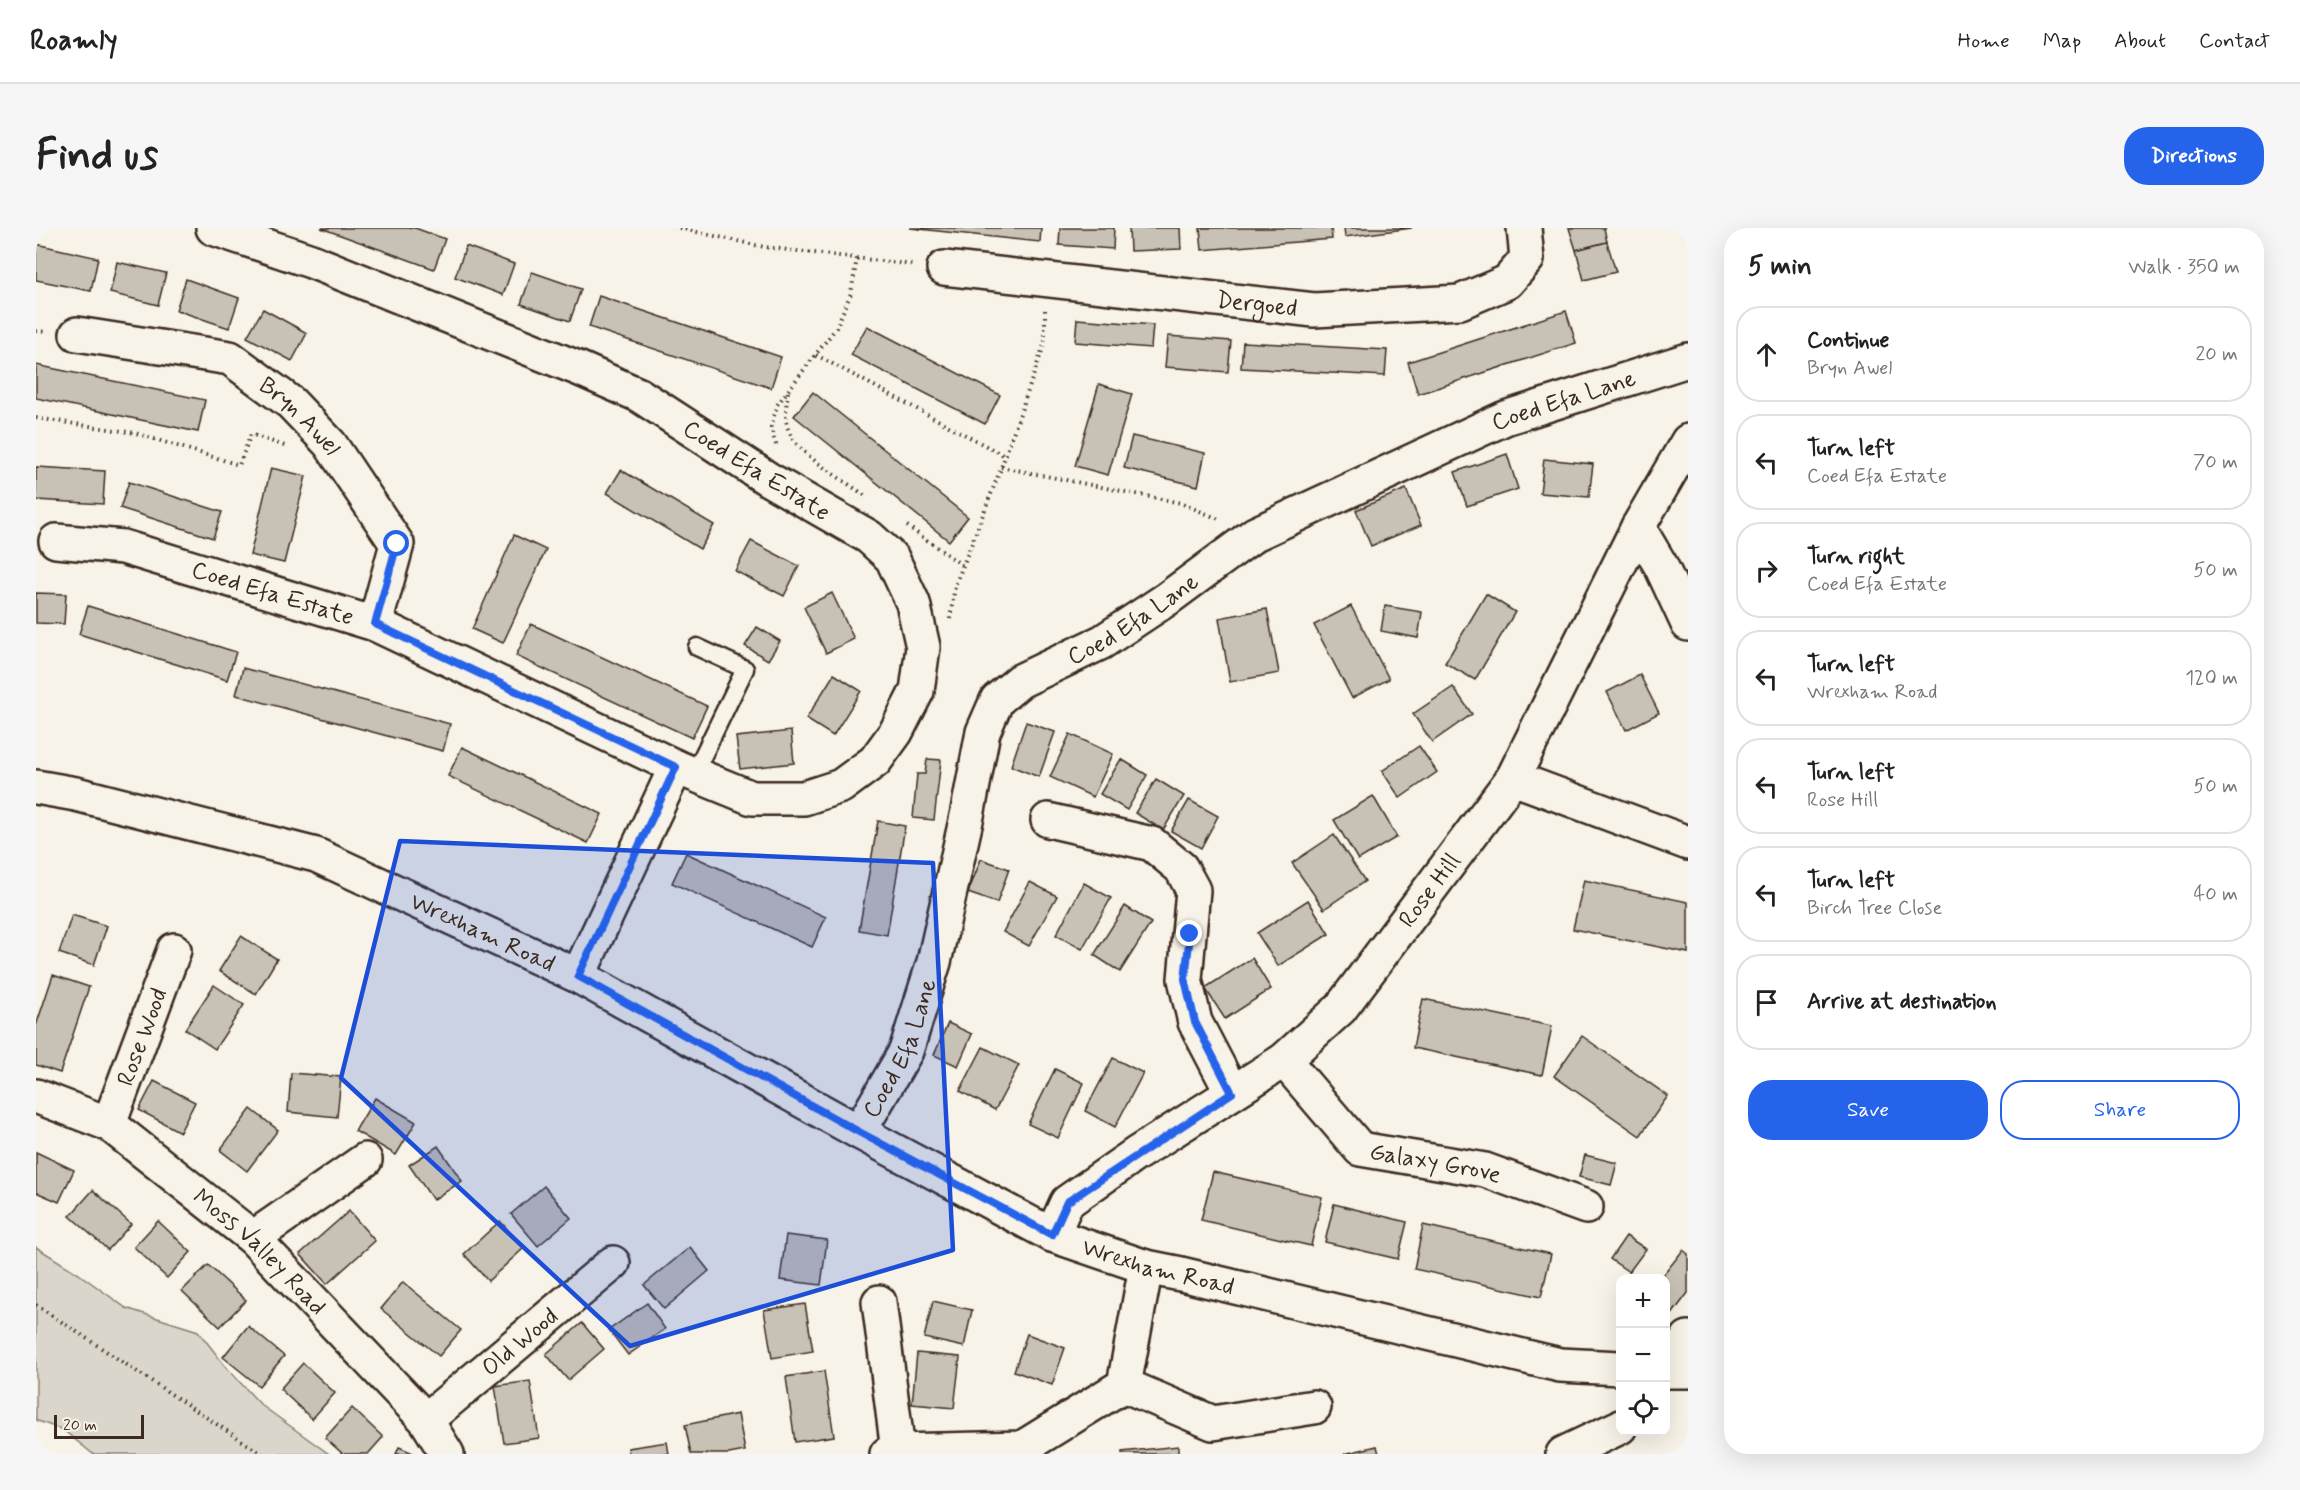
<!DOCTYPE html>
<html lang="en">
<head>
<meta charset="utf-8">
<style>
  :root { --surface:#fff; --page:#f6f6f6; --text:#222; --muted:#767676; --line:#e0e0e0; --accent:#2563eb }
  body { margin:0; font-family:Mynerve,sans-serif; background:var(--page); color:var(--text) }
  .controls { position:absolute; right:18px; bottom:18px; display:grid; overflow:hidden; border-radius:12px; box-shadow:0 6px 24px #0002 }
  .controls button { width:54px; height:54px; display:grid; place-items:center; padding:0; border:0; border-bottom:2px solid var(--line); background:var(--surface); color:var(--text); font:30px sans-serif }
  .scale { position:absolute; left:18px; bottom:15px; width:90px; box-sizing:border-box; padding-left:6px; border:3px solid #3b2a1e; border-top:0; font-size:16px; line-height:21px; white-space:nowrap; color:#3b2a1e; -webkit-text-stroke:4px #f7f3e8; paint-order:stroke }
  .stop { position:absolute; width:18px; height:18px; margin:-14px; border:4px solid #2563eb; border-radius:50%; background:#fff }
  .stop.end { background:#2563eb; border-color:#fff; box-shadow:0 2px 6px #0008 }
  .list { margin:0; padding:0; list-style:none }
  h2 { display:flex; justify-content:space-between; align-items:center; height:78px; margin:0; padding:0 24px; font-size:26px }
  h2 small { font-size:20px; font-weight:400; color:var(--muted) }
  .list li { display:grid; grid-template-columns:39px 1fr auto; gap:18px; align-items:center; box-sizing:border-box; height:96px; margin:0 12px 12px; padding:0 12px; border:2px solid var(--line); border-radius:24px }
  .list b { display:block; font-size:22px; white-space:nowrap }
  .list p { margin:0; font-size:20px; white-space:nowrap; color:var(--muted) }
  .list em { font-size:20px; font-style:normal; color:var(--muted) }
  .actions { display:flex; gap:12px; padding:18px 24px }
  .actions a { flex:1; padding:14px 0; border:2px solid var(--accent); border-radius:24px; text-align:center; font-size:21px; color:var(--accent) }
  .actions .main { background:var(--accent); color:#fff }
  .icon { flex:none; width:33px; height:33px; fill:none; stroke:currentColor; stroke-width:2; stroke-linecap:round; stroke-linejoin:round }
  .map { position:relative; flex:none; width:1652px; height:1226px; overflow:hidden; border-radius:24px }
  header { display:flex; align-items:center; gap:36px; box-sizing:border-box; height:84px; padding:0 30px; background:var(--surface); border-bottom:2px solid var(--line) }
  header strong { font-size:28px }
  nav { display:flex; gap:33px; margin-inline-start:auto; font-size:21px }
  .intro { display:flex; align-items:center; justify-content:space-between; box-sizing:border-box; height:144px; padding:0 36px }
  h1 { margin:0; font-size:42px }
  .button { padding:15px 27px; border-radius:24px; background:var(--accent); color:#fff; font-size:21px; font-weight:700 }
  main { display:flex; gap:36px; padding:0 36px }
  aside { flex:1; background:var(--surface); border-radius:24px; box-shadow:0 6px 24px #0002 }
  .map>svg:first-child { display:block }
  .green { fill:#dbd6cb; stroke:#8b8074; stroke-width:1.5 }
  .building { fill:#c8c1b6; stroke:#3b2a1e; stroke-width:1.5 }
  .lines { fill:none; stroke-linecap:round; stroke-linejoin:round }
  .service-casing { stroke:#3b2a1e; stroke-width:21 }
  .minor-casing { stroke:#3b2a1e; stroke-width:38 }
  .tertiary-casing { stroke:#3b2a1e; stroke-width:38 }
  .secondary-casing { stroke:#3b2a1e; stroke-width:38 }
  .path { stroke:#3b2a1e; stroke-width:4; stroke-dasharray:1.5 4.5; stroke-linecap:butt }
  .service { stroke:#f7f3e8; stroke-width:16 }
  .minor { stroke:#f7f3e8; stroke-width:33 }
  .tertiary { stroke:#f7f3e8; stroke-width:33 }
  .secondary { stroke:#f7f3e8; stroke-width:33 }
  .route { stroke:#2563eb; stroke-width:8 }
  .marked { fill:#1d4ed8; fill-opacity:0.2; stroke:#1d4ed8; stroke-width:4.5; stroke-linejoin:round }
  .labels { text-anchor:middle; stroke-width:4.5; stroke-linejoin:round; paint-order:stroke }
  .street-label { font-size:24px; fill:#3b2a1e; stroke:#f7f3e8 }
</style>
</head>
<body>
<header>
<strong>Roamly</strong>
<nav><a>Home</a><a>Map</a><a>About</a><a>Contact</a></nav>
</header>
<div class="intro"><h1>Find us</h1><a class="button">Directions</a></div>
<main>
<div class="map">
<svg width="1652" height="1226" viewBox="0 0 1652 1226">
  <rect width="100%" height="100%" fill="#f7f3e8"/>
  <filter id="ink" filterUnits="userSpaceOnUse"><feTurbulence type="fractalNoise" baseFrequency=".0167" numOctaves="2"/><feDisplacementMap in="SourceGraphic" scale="12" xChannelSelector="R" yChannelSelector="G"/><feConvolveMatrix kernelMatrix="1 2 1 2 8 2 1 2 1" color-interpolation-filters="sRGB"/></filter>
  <g filter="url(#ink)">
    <!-- green -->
    <polygon class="green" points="0,1019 43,1046 90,1080 162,1103 190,1139 225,1177 293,1226 57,1226 27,1202 2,1193 0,1191"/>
    <!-- building -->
    <g class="building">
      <polygon points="285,0 379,0 409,11 398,41"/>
      <polygon points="874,0 1005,0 1004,14"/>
      <polygon points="1024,0 1078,0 1077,21 1023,17"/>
      <polygon points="1093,0 1144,0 1145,21 1094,23"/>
      <polygon points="1164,0 1295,0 1296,11 1166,22"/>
      <polygon points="1308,0 1376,0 1309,9"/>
      <polygon points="1533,0 1568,0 1571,14 1540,22"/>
      <polygon points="1571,14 1580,44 1548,52 1540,22"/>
      <polygon points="0,16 62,30 55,63 0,52"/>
      <polygon points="430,18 478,36 467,67 419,49"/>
      <polygon points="81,34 130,45 122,77 74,65"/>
      <polygon points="496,44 545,61 534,93 485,76"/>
      <polygon points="150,51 203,70 193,100 140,82"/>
      <polygon points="563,68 745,129 735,160 553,99"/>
      <polygon points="227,81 271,105 256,133 211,109"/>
      <polygon points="1530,83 1540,115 1382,166 1372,134"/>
      <polygon points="1041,91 1117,97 1115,120 1039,114"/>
      <polygon points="831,98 964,167 949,196 815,127"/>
      <polygon points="1132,108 1195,113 1192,144 1129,139"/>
      <polygon points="1207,114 1351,122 1349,148 1205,140"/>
      <polygon points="0,137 169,172 162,204 0,170"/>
      <polygon points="1063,156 1096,166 1072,247 1039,238"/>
      <polygon points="777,164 932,289 913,313 758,188"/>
      <polygon points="1096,208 1169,225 1162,258 1088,240"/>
      <polygon points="1471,226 1482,261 1431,278 1419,244"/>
      <polygon points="1508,231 1557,236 1553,269 1504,265"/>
      <polygon points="0,239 69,243 67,276 0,272"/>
      <polygon points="235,240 270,248 248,335 214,327"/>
      <polygon points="585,242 678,297 664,321 571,265"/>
      <polygon points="93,254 186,284 177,310 84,280"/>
      <polygon points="1370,261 1385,297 1335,318 1320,282"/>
      <polygon points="478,307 510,322 467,415 436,401"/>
      <polygon points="715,313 763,338 748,368 699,343"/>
      <polygon points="0,365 30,366 28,396 0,395"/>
      <polygon points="796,365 818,411 790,425 768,379"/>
      <polygon points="1450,366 1479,384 1439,452 1409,435"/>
      <polygon points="52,378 200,424 191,452 43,406"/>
      <polygon points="1315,378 1353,451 1316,470 1278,397"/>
      <polygon points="1349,378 1386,384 1382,410 1345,403"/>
      <polygon points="1231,381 1243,445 1194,454 1183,390"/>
      <polygon points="495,396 671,478 656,510 480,428"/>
      <polygon points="721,399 744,413 732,432 709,418"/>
      <polygon points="207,440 414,496 407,523 200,467"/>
      <polygon points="798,446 825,463 797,508 770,491"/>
      <polygon points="1604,447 1623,485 1590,502 1571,464"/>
      <polygon points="1417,459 1436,486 1396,514 1377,486"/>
      <polygon points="990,494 1019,504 1003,549 975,538"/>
      <polygon points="755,503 758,535 704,541 700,509"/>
      <polygon points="1034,506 1077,526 1057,569 1014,549"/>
      <polygon points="1383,518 1401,544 1364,570 1346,543"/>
      <polygon points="426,519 566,586 552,615 412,548"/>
      <polygon points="891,531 905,532 898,592 877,590 881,546 889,546"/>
      <polygon points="1085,531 1111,547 1091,582 1064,566"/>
      <polygon points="1120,551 1148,568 1127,602 1099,585"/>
      <polygon points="1337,568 1361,609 1322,632 1298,592"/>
      <polygon points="1153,572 1182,588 1165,620 1135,603"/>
      <polygon points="842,593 869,598 851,707 823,702"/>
      <polygon points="1298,607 1329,653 1288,681 1256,635"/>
      <polygon points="650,625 790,689 776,719 636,655"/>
      <polygon points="945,631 973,641 961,675 932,665"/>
      <polygon points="1548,652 1652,674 1652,725 1537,701"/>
      <polygon points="994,654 1021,668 993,718 967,704"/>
      <polygon points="1048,655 1075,670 1046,721 1020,707"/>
      <polygon points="1272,672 1293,706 1242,738 1221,705"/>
      <polygon points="1089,678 1115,695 1084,744 1058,727"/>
      <polygon points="36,687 71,698 58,737 23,725"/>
      <polygon points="205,708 241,731 220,766 183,743"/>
      <polygon points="1216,730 1235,761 1189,791 1169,760"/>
      <polygon points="17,747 53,759 24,845 0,837 0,798"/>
      <polygon points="178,757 208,777 179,821 149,801"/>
      <polygon points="1387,771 1516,798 1506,847 1377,820"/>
      <polygon points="912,795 936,806 922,838 898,827"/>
      <polygon points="1546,808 1632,868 1604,908 1518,848"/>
      <polygon points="947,819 983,837 959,882 924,863"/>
      <polygon points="1077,830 1107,845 1079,899 1049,883"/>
      <polygon points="1019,841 1048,855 1022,910 992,896"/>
      <polygon points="255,845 305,849 301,889 252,884"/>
      <polygon points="118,853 159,874 144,904 103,882"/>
      <polygon points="339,870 380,894 360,927 319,903"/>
      <polygon points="215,881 242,902 211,943 184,922"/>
      <polygon points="402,918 426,953 397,972 373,937"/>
      <polygon points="0,924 38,942 23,974 0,964"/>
      <polygon points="1549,927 1581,935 1575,957 1543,949"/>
      <polygon points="1177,944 1286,969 1275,1018 1165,992"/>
      <polygon points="508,958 535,990 502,1018 475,986"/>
      <polygon points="57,962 95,996 72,1022 34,988"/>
      <polygon points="1298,976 1371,994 1362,1031 1289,1014"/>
      <polygon points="313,983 339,1013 291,1056 264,1026"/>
      <polygon points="122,993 155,1024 131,1050 98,1019"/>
      <polygon points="464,993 488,1020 452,1053 428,1026"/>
      <polygon points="1387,997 1515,1026 1505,1069 1378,1041"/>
      <polygon points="750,1007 791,1012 785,1057 744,1052"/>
      <polygon points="1590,1008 1610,1021 1593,1044 1574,1031"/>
      <polygon points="654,1019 673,1043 628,1081 608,1057"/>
      <polygon points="1647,1022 1652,1026 1652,1065 1634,1089 1630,1085 1630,1050 1625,1050"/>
      <polygon points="172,1037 210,1072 184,1099 146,1063"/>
      <polygon points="367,1054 425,1102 403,1128 345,1081"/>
      <polygon points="897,1073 936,1082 928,1119 888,1110"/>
      <polygon points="611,1075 629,1101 592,1127 573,1102"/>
      <polygon points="769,1076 777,1123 736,1130 728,1082"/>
      <polygon points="546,1095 568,1121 532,1152 510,1126"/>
      <polygon points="212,1098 248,1128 223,1158 187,1129"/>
      <polygon points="991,1106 1029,1120 1016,1157 978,1143"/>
      <polygon points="881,1125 924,1129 918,1180 876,1176"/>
      <polygon points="267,1135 299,1165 276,1191 244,1161"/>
      <polygon points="788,1143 798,1208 759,1214 750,1149"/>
      <polygon points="494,1153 503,1210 468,1215 459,1158"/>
      <polygon points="316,1180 347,1209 332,1226 307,1226 289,1210"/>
      <polygon points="702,1186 709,1223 693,1226 655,1226 649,1197"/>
      <polygon points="631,1214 633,1226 593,1226 592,1220"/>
      <polygon points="1142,1218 1142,1226 1086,1226 1086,1224"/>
      <polygon points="1341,1218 1343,1226 1308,1226"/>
      <polygon points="363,1219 379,1226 360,1226"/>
    </g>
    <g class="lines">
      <!-- service casing -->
      <g class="service-casing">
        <polyline id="service" points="658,546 709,441 661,419"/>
      </g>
      <!-- minor casing -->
      <g class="minor-casing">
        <g id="minor">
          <path id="s1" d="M908 40 1278 82 1424 74 1471 54 1491 31 1488 0"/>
          <path id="s2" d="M41 106 194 130 255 175 294 216 361 316 339 396"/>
          <polyline points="1602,299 1625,338 1652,396"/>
          <path id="s3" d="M20 313 87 319 339 396 640 539 716 570H768L805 558 839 533 860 504 881 463 887 419 877 375 856 330 833 309 732 251 603 167 544 141 275 33 177 0"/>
          <polyline points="1477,550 1652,615"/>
          <polyline points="1012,592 1116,616 1145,640 1157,662 1149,751 1159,794 1196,865"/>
          <polyline points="542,748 640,539"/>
          <path id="s4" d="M1248 832 1324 921 1449 942 1550 979"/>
          <path id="s5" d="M0 868 73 896 217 1010 390 1192 411 1226"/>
          <path id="s6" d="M73 896 138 722"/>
          <path id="s7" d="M823 904 870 823 898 734 931 588 947 504 961 472 984 453 1066 414 1131 371 1219 306 1469 190 1652 132"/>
          <path id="s8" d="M1016 1007 1031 974 1100 926 1248 832 1304 781 1477 550 1602 299 1652 213"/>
          <polyline points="217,1010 329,932"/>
          <polyline points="1110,1039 1088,1157 1177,1195 1278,1179"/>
          <polyline points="843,1074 862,1223"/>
          <polyline points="1631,1143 1652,1110"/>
          <path id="s9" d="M390 1192 577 1035"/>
          <polyline points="851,1226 862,1223 986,1220 1088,1157"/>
        </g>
      </g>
      <!-- tertiary casing -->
      <g class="tertiary-casing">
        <polyline id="tertiary" points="1527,1226 1584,1199"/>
      </g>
      <!-- secondary casing -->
      <g class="secondary-casing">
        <g id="secondary">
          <path id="s10" d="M0 559 40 566 280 627 542 748 823 904 1016 1007 1110 1039 1145 1046 1524 1137 1584 1140"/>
          <polyline points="1630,1143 1652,1143"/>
        </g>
      </g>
      <!-- path -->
      <g class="path">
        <polyline points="643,0 728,19 878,37"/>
        <polyline points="0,103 11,104"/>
        <polyline points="780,127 969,228"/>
        <path d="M752 164C750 178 748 192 754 206 763 227 811 254 831 269"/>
        <polyline points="0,190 99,205 203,237 215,206 251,219"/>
        <polyline points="740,217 735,199 741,177 800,100 815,65 821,30"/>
        <polyline points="965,239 1145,275 1185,292"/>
        <polyline points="871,298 927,338"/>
        <polyline points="914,391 919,358 964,243 1009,114 1009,82"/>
        <polyline points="0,1077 226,1226"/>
      </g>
      <!-- service -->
      <use href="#service" class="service"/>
      <!-- minor -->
      <use href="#minor" class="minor"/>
      <!-- tertiary -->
      <use href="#tertiary" class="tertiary"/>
      <!-- secondary -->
      <use href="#secondary" class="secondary"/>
    </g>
  </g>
  <g class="lines" filter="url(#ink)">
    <!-- route -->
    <polyline class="route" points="361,316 339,396 640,539 542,748 823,904 1016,1007 1031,974 1196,865 1159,794 1149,751 1154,706"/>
  </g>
  <!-- marked area -->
  <path class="marked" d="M364 613 897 635 917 1022 594 1118 305 850Z"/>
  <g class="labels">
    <!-- street labels -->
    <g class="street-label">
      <text dy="8" stroke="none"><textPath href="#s1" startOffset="315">Dergoed</textPath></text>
      <text dy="8" stroke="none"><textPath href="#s7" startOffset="1102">Coed Efa Lane</textPath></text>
      <text dy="8" stroke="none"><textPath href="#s2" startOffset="246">Bryn Awel</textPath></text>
      <text transform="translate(721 242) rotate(32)" y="8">Coed Efa Estate</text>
      <text dy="8" stroke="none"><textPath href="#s3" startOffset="224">Coed Efa Estate</textPath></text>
      <text dy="8" stroke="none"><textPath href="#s7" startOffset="616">Coed Efa Lane</textPath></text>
      <text dy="8" stroke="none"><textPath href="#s8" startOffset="520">Rose Hill</textPath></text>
      <text dy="8" stroke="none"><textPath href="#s10" startOffset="472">Wrexham Road</textPath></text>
      <text dy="8" stroke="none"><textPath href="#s6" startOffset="93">Rose Wood</textPath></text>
      <text dy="8" stroke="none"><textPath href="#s7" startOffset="94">Coed Efa Lane</textPath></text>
      <text dy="8" stroke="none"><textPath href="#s4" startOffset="194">Galaxy Grove</textPath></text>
      <text dy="8" stroke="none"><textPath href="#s5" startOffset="276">Moss Valley Road</textPath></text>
      <text dy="8" stroke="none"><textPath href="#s10" startOffset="1228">Wrexham Road</textPath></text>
      <text dy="8" stroke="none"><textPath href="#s9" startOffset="122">Old Wood</textPath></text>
    </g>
  </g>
</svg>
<div class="controls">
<button>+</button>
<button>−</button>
<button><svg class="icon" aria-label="locate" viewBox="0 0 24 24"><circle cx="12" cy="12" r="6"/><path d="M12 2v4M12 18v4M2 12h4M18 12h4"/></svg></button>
</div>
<div class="scale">20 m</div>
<div class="stop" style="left:361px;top:316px"></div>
<div class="stop end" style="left:1154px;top:706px"></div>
</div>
<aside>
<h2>5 min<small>Walk · 350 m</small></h2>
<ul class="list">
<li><svg class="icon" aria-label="ahead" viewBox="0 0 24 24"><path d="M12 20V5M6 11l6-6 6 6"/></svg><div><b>Continue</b><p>Bryn Awel</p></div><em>20 m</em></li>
<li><svg class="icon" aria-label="left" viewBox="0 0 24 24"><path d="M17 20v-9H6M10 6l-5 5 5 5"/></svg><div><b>Turn left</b><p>Coed Efa Estate</p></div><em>70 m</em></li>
<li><svg class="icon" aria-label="right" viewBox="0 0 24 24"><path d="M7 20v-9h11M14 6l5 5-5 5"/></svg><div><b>Turn right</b><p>Coed Efa Estate</p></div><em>50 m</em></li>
<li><svg class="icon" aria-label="left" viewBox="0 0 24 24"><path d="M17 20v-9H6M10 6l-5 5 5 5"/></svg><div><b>Turn left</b><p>Wrexham Road</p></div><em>120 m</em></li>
<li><svg class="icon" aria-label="left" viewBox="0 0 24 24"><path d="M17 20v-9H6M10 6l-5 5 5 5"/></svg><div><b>Turn left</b><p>Rose Hill</p></div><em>50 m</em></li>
<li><svg class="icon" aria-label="left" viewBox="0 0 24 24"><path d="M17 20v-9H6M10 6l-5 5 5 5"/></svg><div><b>Turn left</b><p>Birch Tree Close</p></div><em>40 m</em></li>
<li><svg class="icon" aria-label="arrive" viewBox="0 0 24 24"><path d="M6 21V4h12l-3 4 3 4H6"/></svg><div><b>Arrive at destination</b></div></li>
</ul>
<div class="actions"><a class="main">Save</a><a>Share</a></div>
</aside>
</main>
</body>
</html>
